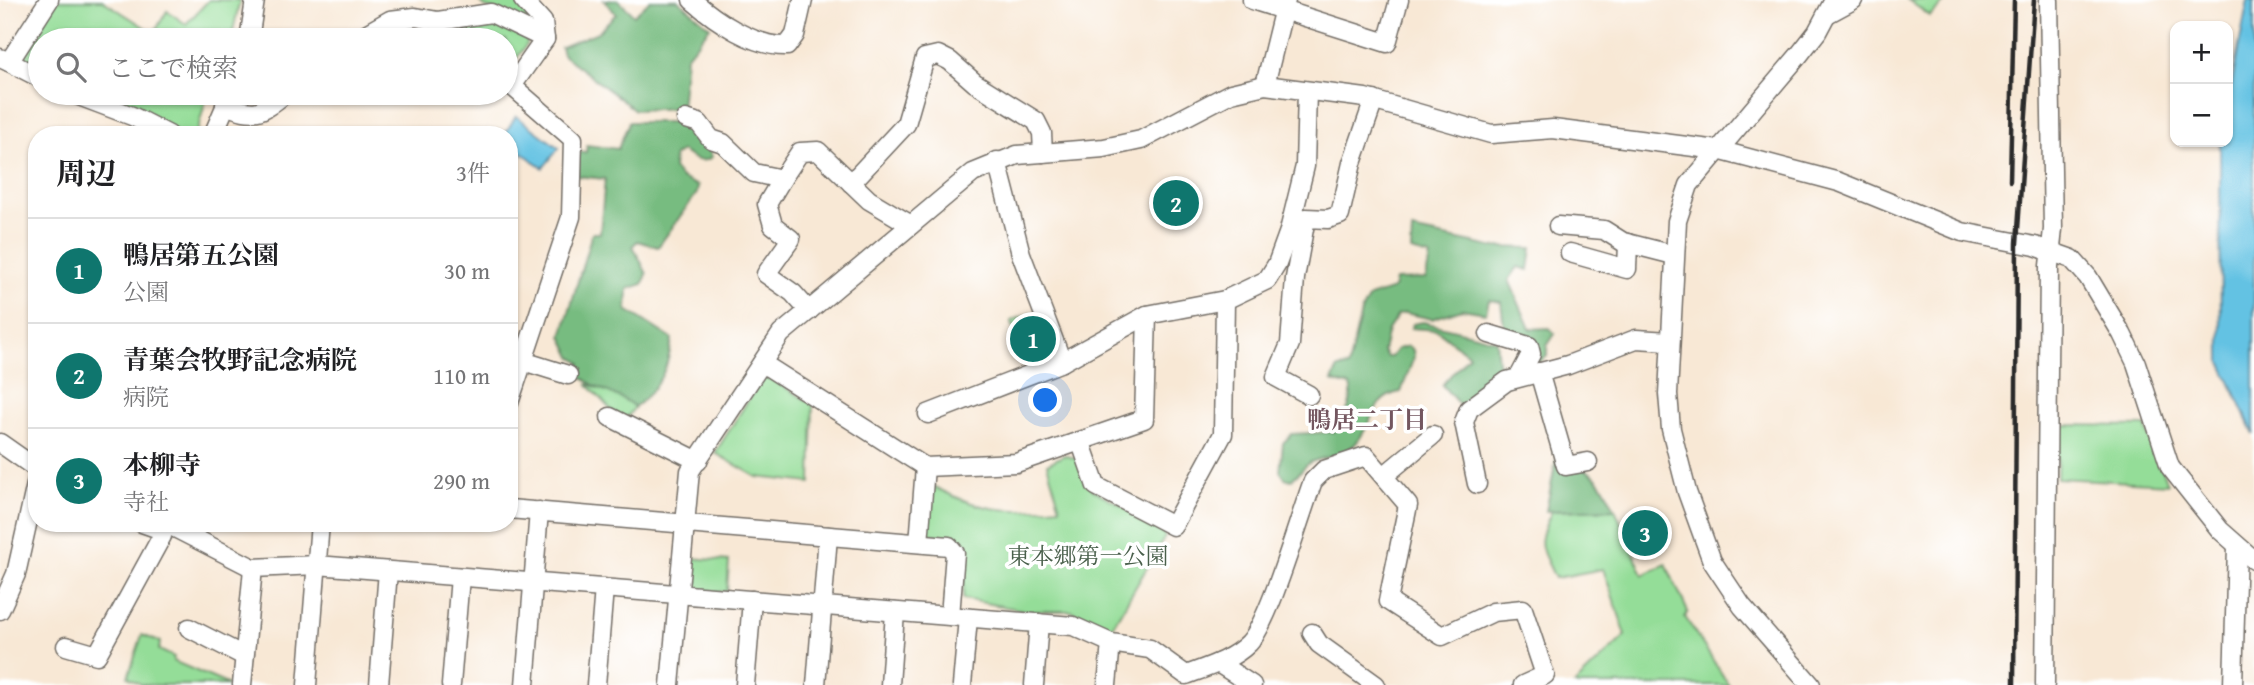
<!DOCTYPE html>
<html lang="ja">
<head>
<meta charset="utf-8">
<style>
  :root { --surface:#fff; --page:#f2f2f2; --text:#202124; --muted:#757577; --line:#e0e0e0; --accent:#0f766e }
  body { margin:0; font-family:"Gentium Book Plus","Noto Serif JP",serif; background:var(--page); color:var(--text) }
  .controls { position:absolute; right:21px; top:21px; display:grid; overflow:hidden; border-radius:14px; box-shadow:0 2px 5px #0004 }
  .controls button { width:63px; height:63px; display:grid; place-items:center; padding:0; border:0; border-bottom:2px solid var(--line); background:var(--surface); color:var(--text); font:35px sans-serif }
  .you { position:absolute; left:1046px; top:401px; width:24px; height:24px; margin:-18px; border:5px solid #fff; border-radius:50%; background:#1a73e8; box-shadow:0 0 0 10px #1a73e833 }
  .badge { display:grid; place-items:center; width:46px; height:46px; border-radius:50%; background:var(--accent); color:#fff; font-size:23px; font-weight:700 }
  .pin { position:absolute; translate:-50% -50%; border:4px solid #fff; box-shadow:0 2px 7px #0006 }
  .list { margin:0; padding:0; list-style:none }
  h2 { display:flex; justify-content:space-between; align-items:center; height:91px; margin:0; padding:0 28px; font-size:30px }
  h2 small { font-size:23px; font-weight:400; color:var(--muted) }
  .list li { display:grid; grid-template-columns:46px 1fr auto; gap:21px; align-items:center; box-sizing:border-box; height:105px; padding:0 28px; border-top:2px solid var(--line) }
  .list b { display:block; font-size:26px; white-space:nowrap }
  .list p { margin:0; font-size:23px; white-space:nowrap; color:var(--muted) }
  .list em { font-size:23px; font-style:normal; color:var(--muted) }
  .icon { flex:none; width:38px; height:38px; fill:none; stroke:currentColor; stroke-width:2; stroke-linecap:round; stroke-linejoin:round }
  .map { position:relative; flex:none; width:2254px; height:685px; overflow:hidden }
  .search { position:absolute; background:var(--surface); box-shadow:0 2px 5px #0004; left:28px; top:28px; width:490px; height:77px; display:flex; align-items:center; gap:18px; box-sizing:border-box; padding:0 24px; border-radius:38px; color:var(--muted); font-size:26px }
  .panel { position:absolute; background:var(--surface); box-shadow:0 2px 5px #0004; left:28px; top:126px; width:490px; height:406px; border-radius:28px }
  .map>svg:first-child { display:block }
  .green { fill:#94dd98; stroke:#608462; stroke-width:2 }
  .forest { fill:#77bc80; stroke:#517456; stroke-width:2 }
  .water { fill:#64c2e3; stroke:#487687; stroke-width:2 }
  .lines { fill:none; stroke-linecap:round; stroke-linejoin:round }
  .minor-casing { stroke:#736d66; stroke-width:21 }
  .minor { stroke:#fff; stroke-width:18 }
  .rail { stroke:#2b2b2b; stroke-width:4.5 }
  .labels { text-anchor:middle; stroke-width:7; stroke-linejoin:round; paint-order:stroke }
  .park-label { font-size:23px; fill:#4a604c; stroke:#fff }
  .neighbourhood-label { font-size:24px; font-weight:bold; fill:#73565f; stroke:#fff }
</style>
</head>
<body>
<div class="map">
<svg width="2254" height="685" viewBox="0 0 2254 685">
  <rect width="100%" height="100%" fill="#fff"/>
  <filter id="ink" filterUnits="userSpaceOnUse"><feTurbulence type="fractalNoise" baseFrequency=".0143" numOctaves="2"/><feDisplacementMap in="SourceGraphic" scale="14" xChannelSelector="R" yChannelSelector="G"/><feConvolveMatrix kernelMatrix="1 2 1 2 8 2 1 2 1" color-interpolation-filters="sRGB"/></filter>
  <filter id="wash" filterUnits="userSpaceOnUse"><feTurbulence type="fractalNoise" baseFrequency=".00686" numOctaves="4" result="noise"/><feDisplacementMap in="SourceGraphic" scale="28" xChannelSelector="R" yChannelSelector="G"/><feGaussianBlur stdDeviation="1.57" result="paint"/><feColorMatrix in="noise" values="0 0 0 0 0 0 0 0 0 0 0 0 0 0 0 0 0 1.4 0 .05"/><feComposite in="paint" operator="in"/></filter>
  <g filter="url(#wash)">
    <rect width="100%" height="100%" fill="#f8e8d5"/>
    <!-- green -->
    <g class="green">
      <polygon points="56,0 102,0 154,33 167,11 186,24 209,0 240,0 231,40 40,40 40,73 19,63"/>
      <polygon points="477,0 517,0 539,27 485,7"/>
      <polygon points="1908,0 1942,0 1944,3 1930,16"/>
      <polygon points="457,21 493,22 527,38 527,44 506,73 506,40 366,40 392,25"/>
      <polygon points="82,93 208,93 196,135 179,135 136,113"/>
      <polygon points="1038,311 1054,356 1028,365 1011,321"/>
      <polygon points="764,375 813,404 811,483 757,477 715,453"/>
      <polygon points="587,384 621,396 635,407 625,420 611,410"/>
      <polygon points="2058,425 2145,426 2168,484 2057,478"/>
      <path d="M1064 455 1081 460 1093 490 1161 526 1165 537 1111 629 1072 611H1028L963 599 965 547 952 538 923 533 929 484C981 512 1003 513 1060 507L1047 464Z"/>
      <path d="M1615 509 1643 575 1666 564 1688 612 1685 617 1729 685H1574L1626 635 1603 569 1555 578C1540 545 1535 546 1552 511Z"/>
      <polygon points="689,558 729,561 727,592 691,590 687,583"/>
      <polygon points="142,635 160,642 159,650 174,657 173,661 229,685 142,685 128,677"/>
    </g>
    <!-- forest -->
    <g class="forest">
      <polygon points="604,0 618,0 634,15 650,0 678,0 710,27 686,57 681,108 635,110 563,55 561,47 598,32 616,14"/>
      <path d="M629 122H685L706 142 712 157C701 165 691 158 682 151L674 156 673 168 681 178 698 186 697 193 658 247 637 241 633 246 647 274 643 284 628 289 627 310 672 339C668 370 659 387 635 407 615 391 593 390 575 371L581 363 572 357 562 336 592 233H600L605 179 577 176 578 153 586 152 587 145 618 149Z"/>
      <path d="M1412 230 1491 247 1532 248 1529 270 1518 267 1509 280 1530 329 1549 328 1555 334 1547 346V356L1528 372 1535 357 1505 335 1501 302 1489 300 1486 313 1462 309 1432 319 1405 313 1398 315 1388 330 1383 351 1387 357H1391L1397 349 1408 346 1413 350 1414 357 1401 392C1372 396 1373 424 1356 443 1345 456 1326 456 1311 462 1304 466 1298 475 1291 480L1285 478 1280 471 1283 443 1292 434 1334 432C1343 421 1355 400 1350 386L1332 381 1338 368 1348 367 1361 312 1369 297 1393 289 1395 280 1426 279 1430 256 1411 251Z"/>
      <polygon points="1423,322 1496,340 1498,363 1513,373 1463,409 1442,385 1469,355 1437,330 1411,328 1413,324"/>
      <path d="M1556 460C1594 470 1598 474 1615 509L1546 511Z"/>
    </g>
    <!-- water -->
    <g class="water">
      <polygon points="2248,0 2254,0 2254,434 2221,362 2220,146 2221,142 2228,142 2228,102"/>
      <polygon points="516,116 559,148 543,168 509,143 509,135 504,135"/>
    </g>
  </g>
  <g filter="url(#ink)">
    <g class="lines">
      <!-- minor casing -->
      <g class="minor-casing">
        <g id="minor">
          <polyline points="523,0 543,22 545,39 512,86 573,139 571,217 523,361"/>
          <path d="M692 0C716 21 754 47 787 46L795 35 803 0"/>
          <polyline points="1252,0 1387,43 1399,0"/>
          <polyline points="1829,13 1853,0"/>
          <polyline points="249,40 255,0"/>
          <polyline points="355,40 390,20 415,17 438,21 491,13 545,39"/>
          <polyline points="0,58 9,62 49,0"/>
          <polyline points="9,62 40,78"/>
          <polyline points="1265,85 1286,0"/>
          <polyline points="71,93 132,116 169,135"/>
          <path d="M225 105C257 117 260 113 286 93"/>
          <polyline points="686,119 699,123 711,139 723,143 754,173 782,179 800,152 818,151 869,200 911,225"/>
          <polyline points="213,135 231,93"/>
          <polyline points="997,161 1021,254 1062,362"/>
          <polyline points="782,179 767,204 773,225 791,239 766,274 793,293 809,311"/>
          <polyline points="851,183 906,124 925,58 938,55 950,61 975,83 1036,121 1042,133 1043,153"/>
          <polyline points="1558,226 1604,230 1623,242 1674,255"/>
          <polyline points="1570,253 1627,269 1628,243"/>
          <polyline points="1489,334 1529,346 1531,354 1519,377"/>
          <polyline points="762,363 925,467 1016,463 1144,419 1147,315"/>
          <polyline points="1539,372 1566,466 1588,462"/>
          <polyline points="1309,395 1276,377 1290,344 1295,278 1306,218 1328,219 1340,215 1352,163 1374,100"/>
          <polyline points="509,403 523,361 568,375"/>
          <polyline points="928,414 1062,362 1147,315 1225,300 1267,280 1277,264 1289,231 1305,166 1307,91"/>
          <polyline points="610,417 698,461"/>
          <polyline points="0,443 37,469"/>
          <polyline points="1081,443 1096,486 1173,526 1223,434 1225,300"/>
          <polyline points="1385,475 1433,435"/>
          <polyline points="1477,484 1464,422 1469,409 1507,381 1568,365 1636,339 1670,341"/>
          <polyline points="509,509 949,546 955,553 950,616"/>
          <polyline points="142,523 162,530"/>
          <path d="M165 523 253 568 317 565 1073 626 1111 643 1150 649 1186 675C1208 667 1232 660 1249 643 1270 621 1300 515 1313 481L1324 470 1366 456 1408 505 1388 601 1442 636 1493 612 1523 609 1545 675 1523 685"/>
          <polyline points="919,543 925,467"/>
          <polyline points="0,610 16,574 37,480"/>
          <polyline points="189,628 244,656"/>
          <polyline points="1312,633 1319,644 1376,685"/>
          <polyline points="66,646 97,655 162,536 162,523"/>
          <polyline points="1218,663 1252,685"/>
          <polyline points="242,685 253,568"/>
          <polyline points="307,685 320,523"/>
          <polyline points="379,685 388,571"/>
          <polyline points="451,685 460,577"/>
          <polyline points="525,685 539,511"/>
          <polyline points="596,685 604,588"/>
          <polyline points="670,685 690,471 781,334 973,173 1017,155 1104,148 1141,140 1231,93 1265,85 1365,98 1491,134 1553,129 1718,150 1839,182 1962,232 2035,246 2072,259 2088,277 2122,334 2136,363 2170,467 2220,530 2254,560"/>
          <polyline points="745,685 752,600"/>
          <polyline points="816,685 828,536"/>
          <polyline points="890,685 895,612"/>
          <polyline points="962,685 968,618"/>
          <polyline points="1034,685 1039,623"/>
          <polyline points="1107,685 1111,643"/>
          <polyline points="1811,685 1742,606 1712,561 1687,492 1671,429 1668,394 1677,221 1689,185 1799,55 1817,32 1834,0"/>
          <polyline points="2045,685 2049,266 2053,229 2049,0"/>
          <polyline points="2233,685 2237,546"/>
        </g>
      </g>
      <!-- minor -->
      <use href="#minor" class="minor"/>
      <!-- rail -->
      <g class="rail">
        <polyline points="2010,181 2014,0"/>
        <polyline points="2014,685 2017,243 2034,0"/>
      </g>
    </g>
  </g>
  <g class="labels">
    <!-- park labels -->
    <g class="park-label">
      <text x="1088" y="564">東本郷第一公園</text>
    </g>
    <!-- neighbourhood labels -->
    <g class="neighbourhood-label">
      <text x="1367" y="428">鴨居二丁目</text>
    </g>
  </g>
</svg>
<div class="controls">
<button>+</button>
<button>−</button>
</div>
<div class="you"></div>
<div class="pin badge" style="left:1033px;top:339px">1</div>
<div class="pin badge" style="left:1176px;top:203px">2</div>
<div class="pin badge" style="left:1645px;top:533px">3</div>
<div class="search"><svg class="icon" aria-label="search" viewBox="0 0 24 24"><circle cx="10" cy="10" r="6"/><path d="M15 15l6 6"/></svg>ここで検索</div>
<section class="panel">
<h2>周辺<small>3件</small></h2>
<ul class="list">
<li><span class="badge">1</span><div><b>鴨居第五公園</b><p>公園</p></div><em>30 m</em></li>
<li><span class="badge">2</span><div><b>青葉会牧野記念病院</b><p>病院</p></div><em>110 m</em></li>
<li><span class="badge">3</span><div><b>本柳寺</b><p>寺社</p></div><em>290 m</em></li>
</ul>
</section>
</div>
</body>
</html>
